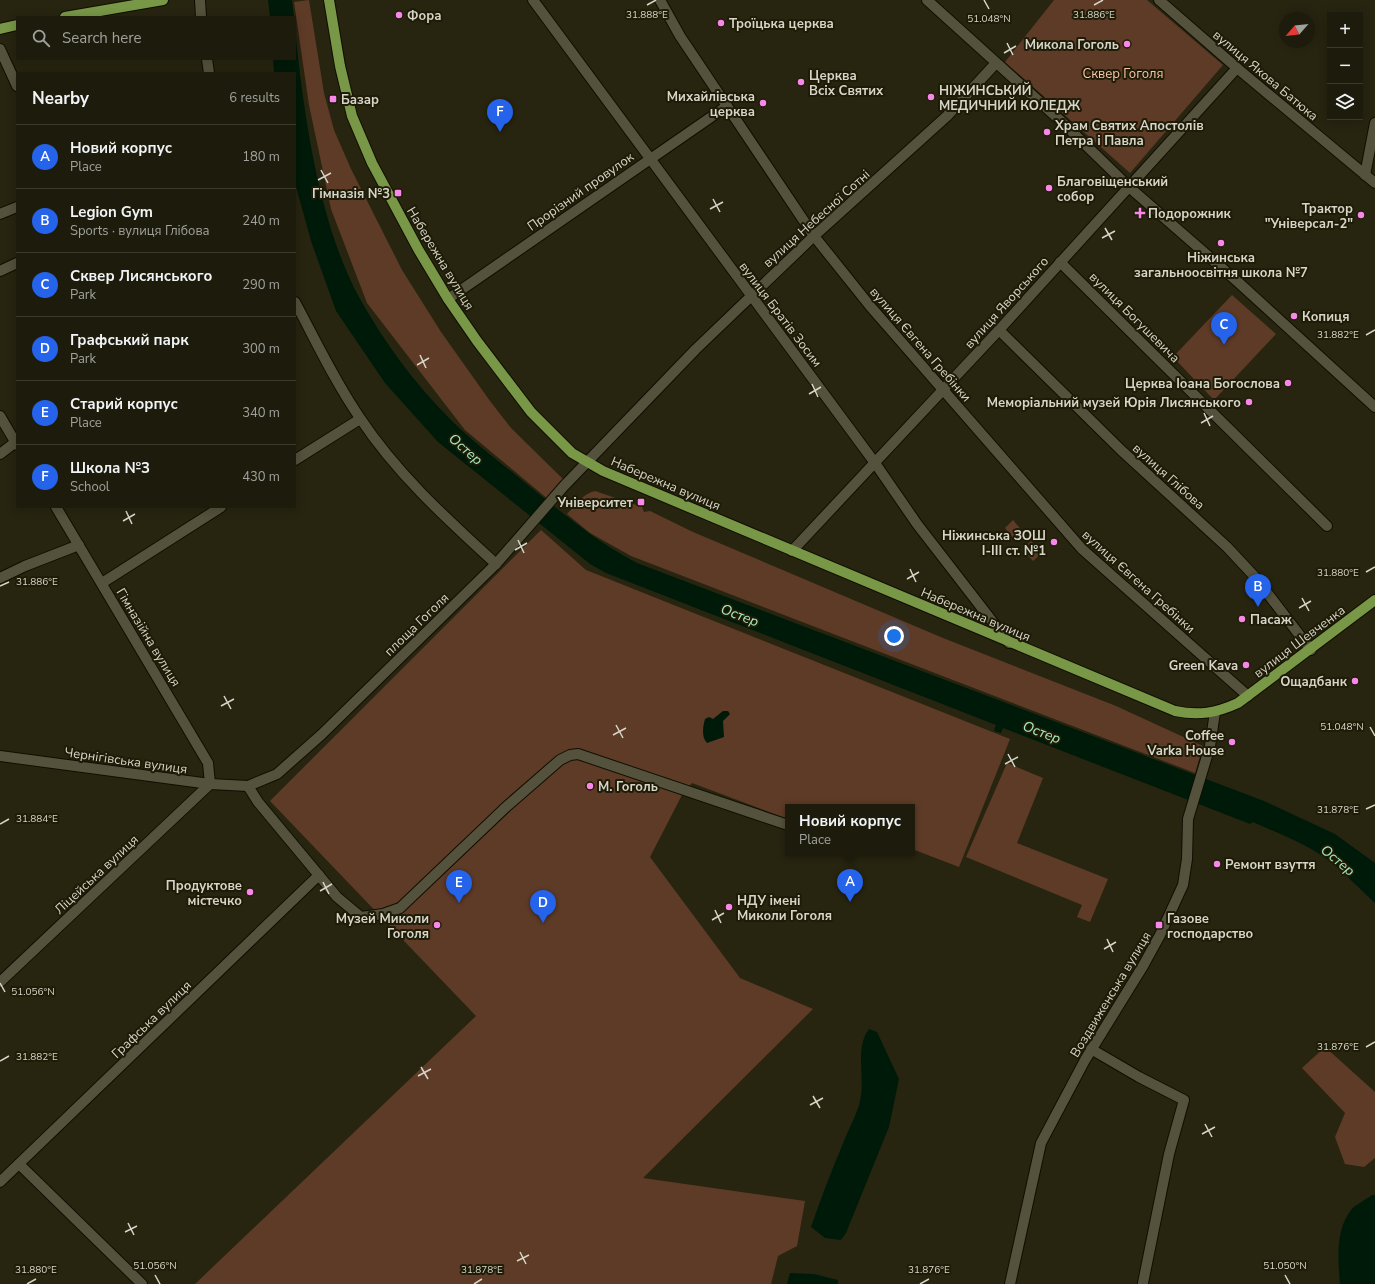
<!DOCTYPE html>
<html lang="en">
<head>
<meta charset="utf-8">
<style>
  :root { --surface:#1d1c0c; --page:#252515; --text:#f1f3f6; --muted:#a0a19d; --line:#3b3a2d; --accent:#2563eb }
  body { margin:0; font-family:"Nunito Sans",sans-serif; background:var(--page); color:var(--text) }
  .controls { position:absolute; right:12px; top:12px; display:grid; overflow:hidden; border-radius:0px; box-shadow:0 2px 10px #0003 }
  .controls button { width:36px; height:36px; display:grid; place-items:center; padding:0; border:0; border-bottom:1px solid var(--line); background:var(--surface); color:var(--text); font:20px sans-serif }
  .compass { position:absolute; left:1279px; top:12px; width:36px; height:36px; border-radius:50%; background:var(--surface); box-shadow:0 2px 10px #0003; rotate:242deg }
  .you { position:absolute; left:894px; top:636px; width:14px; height:14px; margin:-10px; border:3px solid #fff; border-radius:50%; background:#1a73e8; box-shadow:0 0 0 6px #1a73e833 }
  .badge { display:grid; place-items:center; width:26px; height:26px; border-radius:50%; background:var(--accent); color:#fff; font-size:13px; font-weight:700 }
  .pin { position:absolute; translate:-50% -33px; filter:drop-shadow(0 1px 2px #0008) }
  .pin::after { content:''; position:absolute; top:21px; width:14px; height:12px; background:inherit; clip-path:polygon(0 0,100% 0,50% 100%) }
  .popup { position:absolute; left:785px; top:804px; width:130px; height:52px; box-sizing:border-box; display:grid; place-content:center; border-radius:0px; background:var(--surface); filter:drop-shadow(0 1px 3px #0005); font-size:13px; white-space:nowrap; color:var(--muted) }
  .popup b { font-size:15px; color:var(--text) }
  .popup::after { content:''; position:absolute; left:50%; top:100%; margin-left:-8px; border:8px solid transparent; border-top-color:var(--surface) }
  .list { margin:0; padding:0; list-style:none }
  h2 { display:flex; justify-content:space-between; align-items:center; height:52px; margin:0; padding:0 16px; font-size:17px }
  h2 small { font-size:13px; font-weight:400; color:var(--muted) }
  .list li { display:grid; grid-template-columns:26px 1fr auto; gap:12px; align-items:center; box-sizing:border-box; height:64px; padding:0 16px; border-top:1px solid var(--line) }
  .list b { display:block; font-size:15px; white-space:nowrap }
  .list p { margin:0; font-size:13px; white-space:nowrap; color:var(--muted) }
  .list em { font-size:13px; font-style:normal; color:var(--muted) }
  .icon { flex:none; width:22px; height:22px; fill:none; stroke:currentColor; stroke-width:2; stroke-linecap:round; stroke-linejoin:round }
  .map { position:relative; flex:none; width:1375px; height:1284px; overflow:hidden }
  .search { position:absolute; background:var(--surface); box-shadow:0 2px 10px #0003; left:16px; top:16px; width:280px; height:44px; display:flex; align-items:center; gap:10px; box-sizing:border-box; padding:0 14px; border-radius:0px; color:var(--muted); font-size:15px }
  .panel { position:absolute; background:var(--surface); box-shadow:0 2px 10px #0003; left:16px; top:72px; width:280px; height:436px; border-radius:0px }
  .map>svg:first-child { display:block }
  .green { fill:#5e3b27 }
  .water { fill:#001a09 }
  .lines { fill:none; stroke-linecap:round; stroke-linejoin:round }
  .minor-casing { stroke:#100e00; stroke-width:12 }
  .major-casing { stroke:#100e00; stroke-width:12 }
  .minor { stroke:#54523c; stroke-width:10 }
  .major { stroke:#789747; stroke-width:10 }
  .ticks { fill:none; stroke:#d6d5c8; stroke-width:1.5 }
  .poi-dot { fill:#f987e9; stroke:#1e1b07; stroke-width:1.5 }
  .labels { text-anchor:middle; stroke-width:4; stroke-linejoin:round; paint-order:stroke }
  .poi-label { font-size:13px; font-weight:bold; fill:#d6d5c8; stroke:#1e1b07; text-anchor:start }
  .park-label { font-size:13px; fill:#fbc6a8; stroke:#1e1b07 }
  .street-label { font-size:13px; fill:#d6d5c8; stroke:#1e1b07 }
  .water-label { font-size:14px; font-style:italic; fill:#a6ebbf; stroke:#1e1b07 }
  .ticks-label { font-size:10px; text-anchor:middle; fill:#d6d5c8; stroke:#1e1b07; stroke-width:4; stroke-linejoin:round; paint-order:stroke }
</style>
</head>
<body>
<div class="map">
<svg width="1375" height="1284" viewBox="0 0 1375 1284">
  <rect width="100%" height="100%" fill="#272510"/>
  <!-- green -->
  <g class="green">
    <polygon points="309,0 324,93 334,130 351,169 402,270 441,332 490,401 511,428 566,482 549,500 465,430 367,303 331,209 309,105 294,2"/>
    <polygon points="1054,0 1147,0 1223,65 1130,173 1005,62"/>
    <polygon points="1232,295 1276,334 1214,400 1173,357"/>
    <path d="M595 491 642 507 644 512 650 511 693 532 943 638 1116 706 1203 746 1195 773 631 556 590 533 567 514C576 505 582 494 595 491Z"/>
    <polygon points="1013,520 1024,533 1015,540 1005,528"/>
    <polygon points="541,530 586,570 1010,739 959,867 912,849 912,807 799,807 792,804 788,807 785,818 692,783 682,795 650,857 740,978 813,1009 643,1178 805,1201 797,1246 778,1256 771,1284 195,1284 476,1016 270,801"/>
    <polygon points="1031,541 1042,553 1033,561 1022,549"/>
    <polygon points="1007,763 1043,778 1017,843 1108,879 1090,922 1077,917 1082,905 966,857"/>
    <polygon points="1325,1047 1375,1092 1375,1158 1364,1167 1345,1164 1335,1137 1345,1113 1302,1068"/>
  </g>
  <!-- water -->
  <g class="water">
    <polygon points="268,0 292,0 294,17 270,17"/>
    <path d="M295 28C303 111 319 224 359 297 384 342 415 384 451 420 474 443 499 461 523 481 560 511 595 541 637 563L1264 801 1335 834 1375 863V903C1362 891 1350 879 1337 867 1313 846 1281 835 1253 822L1250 824 1003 728 1001 733 994 731 996 725 606 573 590 564 438 442 385 383 336 311 311 241 295 183V73H274L273 59H295Z"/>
    <path d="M723 711H728L730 714 723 721 724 737 707 743C701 737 703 726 705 719L709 717 713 719Z"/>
    <path d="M869 1029 877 1032 899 1079 889 1127 846 1233 841 1240 825 1238 811 1227C821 1198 832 1169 844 1141 849 1128 857 1114 860 1101 866 1077 854 1049 869 1029Z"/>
    <path d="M1372 1195H1375V1284H1340C1338 1261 1335 1230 1351 1210 1356 1204 1366 1200 1372 1195Z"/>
    <polygon points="790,1273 814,1274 838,1280 838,1284 787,1284"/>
  </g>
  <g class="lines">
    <!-- minor casing -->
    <g class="minor-casing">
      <g id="minor">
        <polyline points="200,0 201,17"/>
        <polyline points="533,0 875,463 917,524 1009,643"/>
        <polyline points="660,0 680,36 814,236 870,306 1082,549 1248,696"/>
        <polyline points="927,0 1062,122 1129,187 1238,282 1375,407"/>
        <polyline points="1159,0 1237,68 1375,183"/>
        <polyline points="0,49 17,86"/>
        <polyline points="207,59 209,73"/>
        <polyline points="1365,175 1375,123"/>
        <polyline points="0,214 17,207"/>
        <polyline points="1060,262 1327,526"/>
        <polyline points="0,271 17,263"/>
        <polyline points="448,299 727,106"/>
        <path d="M295 302C316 341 335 382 360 418 397 474 447 519 496 564"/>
        <polyline points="999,330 1122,451 1227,547 1255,577 1311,650"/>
        <polyline points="0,416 17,445"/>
        <polyline points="0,454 17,441"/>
        <polyline points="295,460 360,419"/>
        <polyline points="792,551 999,330 1237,68"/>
        <polyline points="0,578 25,566 79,545"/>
        <polyline points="102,583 221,507"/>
        <polyline points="0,756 210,784 248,786 277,774 321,735 496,564 564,486 696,349 814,236 947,116 996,63"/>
        <polyline points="248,786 258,802 337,897 361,917 383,914 400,908 506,807 560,760 570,755 578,754 788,825"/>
        <polyline points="0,982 210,784 208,763 56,507"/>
        <polyline points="1091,1049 1139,1077 1184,1100 1169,1154 1143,1283"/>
        <polyline points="19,1164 142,1284"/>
        <polyline points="0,1182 319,875"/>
        <polyline points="1010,1284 1041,1143 1085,1060 1143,966 1160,935 1183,885 1187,859 1188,819 1210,746 1215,712"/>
      </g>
    </g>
    <!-- major casing -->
    <g class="major-casing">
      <g id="major">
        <path d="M329 0 340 66 352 116 372 163 418 249 448 299 477 341 531 412 572 453 603 471 1175 711C1199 716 1216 713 1238 703L1375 600"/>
        <polyline points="65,17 163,0"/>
        <polyline points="0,29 17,25"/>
      </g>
    </g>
    <!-- minor -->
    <use href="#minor" class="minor"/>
    <!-- major -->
    <use href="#major" class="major"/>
  </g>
  <!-- ticks -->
  <path class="ticks" d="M984 0 989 9M647 5 656 0M1094 5 1103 0M1007 43 1013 55M1004 53 1016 46M321 170 328 183M318 180 331 173M713 199 720 212M710 209 723 202M1105 228 1112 240M1102 238 1115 231M1366 335 1375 330M420 355 426 368M417 365 429 358M812 384 818 397M809 394 821 387M1204 413 1210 426M1201 423 1213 416M126 511 132 524M123 521 135 514M518 540 524 553M515 550 527 543M910 569 916 582M1366 572 1375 567M907 579 919 572M0 586 9 582M1302 598 1309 611M1299 608 1311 601M224 696 231 709M221 706 234 699M616 725 623 738M1370 727 1375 736M613 735 626 728M1008 754 1015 767M1005 764 1018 757M1366 809 1375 805M0 824 9 819M323 882 329 894M320 891 332 884M715 910 721 923M712 920 724 913M1107 939 1113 952M1104 949 1116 942M0 983 5 992M1366 1047 1375 1042M0 1061 9 1056M421 1067 428 1079M418 1076 431 1069M813 1096 820 1108M810 1105 823 1098M1205 1124 1212 1137M1202 1134 1215 1127M128 1223 134 1235M125 1232 137 1226M520 1252 526 1264M517 1261 529 1255M155 1275 160 1284M1285 1275 1290 1284M27 1284 36 1279M474 1284 482 1279M920 1284 929 1279"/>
  <!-- markers -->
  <g class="poi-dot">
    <circle cx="399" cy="15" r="4"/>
    <circle cx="721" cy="23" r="4"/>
    <circle cx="1127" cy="44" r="4"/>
    <circle cx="801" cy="82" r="4"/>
    <circle cx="931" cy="97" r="4"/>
    <rect x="329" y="95" width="8" height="8" rx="2"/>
    <circle cx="763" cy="103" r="4"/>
    <circle cx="1047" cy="132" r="4"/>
    <circle cx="1049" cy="188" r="4"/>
    <rect x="394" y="189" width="8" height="8" rx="2"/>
    <path d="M1138 207h4v4h4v4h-4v4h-4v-4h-4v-4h4z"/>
    <circle cx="1361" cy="215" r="4"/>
    <circle cx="1221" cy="243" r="4"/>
    <circle cx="1294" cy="316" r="4"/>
    <circle cx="1288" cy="383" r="4"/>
    <circle cx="1249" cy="402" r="4"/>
    <rect x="637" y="498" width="8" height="8" rx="2"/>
    <circle cx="1054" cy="542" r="4"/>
    <circle cx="1242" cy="619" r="4"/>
    <circle cx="1246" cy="665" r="4"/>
    <circle cx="1355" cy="681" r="4"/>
    <circle cx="1232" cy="742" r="4"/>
    <circle cx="590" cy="786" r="4"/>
    <circle cx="1217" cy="864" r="4"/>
    <circle cx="250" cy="892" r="4"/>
    <circle cx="729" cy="907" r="4"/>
    <circle cx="437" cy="925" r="4"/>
    <rect x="1155" y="921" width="8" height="8" rx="2"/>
  </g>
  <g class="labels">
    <!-- poi labels -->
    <g class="poi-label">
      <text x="407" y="20">Фора</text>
      <text x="729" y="28">Троїцька церква</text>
      <text x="1119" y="49" text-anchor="end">Микола Гоголь</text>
      <text x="809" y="80">Церква<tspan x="809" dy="15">Всіх Святих</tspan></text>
      <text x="939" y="95">НІЖИНСЬКИЙ<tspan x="939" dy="15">МЕДИЧНИЙ КОЛЕДЖ</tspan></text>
      <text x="755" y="101" text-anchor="end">Михайлівська<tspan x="755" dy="15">церква</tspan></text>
      <text x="341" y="104">Базар</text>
      <text x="1055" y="130">Храм Святих Апостолів<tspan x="1055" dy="15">Петра і Павла</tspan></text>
      <text x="1057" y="186">Благовіщенський<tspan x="1057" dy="15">собор</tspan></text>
      <text x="390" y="198" text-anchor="end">Гімназія №3</text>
      <text x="1353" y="213" text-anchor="end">Трактор<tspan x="1353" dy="15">"Універсал-2"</tspan></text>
      <text x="1148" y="218">Подорожник</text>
      <text x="1221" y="262" text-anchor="middle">Ніжинська<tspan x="1221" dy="15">загальноосвітня школа №7</tspan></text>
      <text x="1302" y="321">Копиця</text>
      <text x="1280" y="388" text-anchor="end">Церква Іоана Богослова</text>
      <text x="1241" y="407" text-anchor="end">Меморіальний музей Юрія Лисянського</text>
      <text x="633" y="507" text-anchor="end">Університет</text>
      <text x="1046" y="540" text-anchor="end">Ніжинська ЗОШ<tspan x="1046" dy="15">І-ІІІ ст. №1</tspan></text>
      <text x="1250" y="624">Пасаж</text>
      <text x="1238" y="670" text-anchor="end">Green Kava</text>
      <text x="1347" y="686" text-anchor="end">Ощадбанк</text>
      <text x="1224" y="740" text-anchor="end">Coffee<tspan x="1224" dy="15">Varka House</tspan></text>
      <text x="598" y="791">М. Гоголь</text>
      <text x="1225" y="869">Ремонт взуття</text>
      <text x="242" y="890" text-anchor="end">Продуктове<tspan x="242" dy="15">містечко</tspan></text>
      <text x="737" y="905">НДУ імені<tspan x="737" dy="15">Миколи Гоголя</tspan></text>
      <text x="429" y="923" text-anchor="end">Музей Миколи<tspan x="429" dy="15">Гоголя</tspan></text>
      <text x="1167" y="923">Газове<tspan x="1167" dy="15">господарство</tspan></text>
    </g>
    <!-- park labels -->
    <g class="park-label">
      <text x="1123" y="78">Сквер Гоголя</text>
    </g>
    <!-- street labels -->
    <g class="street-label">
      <text transform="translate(1266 75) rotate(40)" y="5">вулиця Якова Батюка</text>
      <text transform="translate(580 191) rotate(-35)" y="5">Прорізний провулок</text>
      <text transform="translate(816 218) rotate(-42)" y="5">вулиця Небесної Сотні</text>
      <text transform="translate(441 258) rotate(59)" y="5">Набережна вулиця</text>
      <text transform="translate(1006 302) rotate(-48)" y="5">вулиця Яворського</text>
      <text transform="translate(781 314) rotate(53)" y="5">вулиця Братів Зосим</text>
      <text transform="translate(1135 317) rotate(45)" y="5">вулиця Богушевича</text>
      <text transform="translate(921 344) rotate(49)" y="5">вулиця Євгена Гребінки</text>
      <text transform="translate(1169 476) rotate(42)" y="5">вулиця Глібова</text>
      <text transform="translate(666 483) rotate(23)" y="5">Набережна вулиця</text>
      <text transform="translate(1139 581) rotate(42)" y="5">вулиця Євгена Гребінки</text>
      <text transform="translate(976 614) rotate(23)" y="5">Набережна вулиця</text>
      <text transform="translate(416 624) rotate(-44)" y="5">площа Гоголя</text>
      <text transform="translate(149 637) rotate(59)" y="5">Гімназійна вулиця</text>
      <text transform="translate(1299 641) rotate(-37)" y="5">вулиця Шевченка</text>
      <text transform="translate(126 760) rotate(8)" y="5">Чернігівська вулиця</text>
      <text transform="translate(96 874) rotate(-43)" y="5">Ліцейська вулиця</text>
      <text transform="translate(1110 994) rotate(-59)" y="5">Воздвиженська вулиця</text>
      <text transform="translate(151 1019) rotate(-44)" y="5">Графська вулиця</text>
    </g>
    <!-- water labels -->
    <g class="water-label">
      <text transform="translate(466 449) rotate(41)" y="5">Остер</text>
      <text transform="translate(740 615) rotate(21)" y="5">Остер</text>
      <text transform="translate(1042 732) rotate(21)" y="5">Остер</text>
      <text transform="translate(1338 860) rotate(40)" y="5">Остер</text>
    </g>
  </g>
  <g class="ticks-label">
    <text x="647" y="18">31.888°E</text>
    <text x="1094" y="18">31.886°E</text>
    <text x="989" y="22">51.048°N</text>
    <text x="1338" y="338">31.882°E</text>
    <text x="1338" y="576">31.880°E</text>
    <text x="37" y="585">31.886°E</text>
    <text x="1342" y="730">51.048°N</text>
    <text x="1338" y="813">31.878°E</text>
    <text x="37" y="822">31.884°E</text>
    <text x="33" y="995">51.056°N</text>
    <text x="1338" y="1050">31.876°E</text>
    <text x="37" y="1060">31.882°E</text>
    <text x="155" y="1269">51.056°N</text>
    <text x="1285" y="1269">51.050°N</text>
    <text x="36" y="1273">31.880°E</text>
    <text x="482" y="1273">31.878°E</text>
    <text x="929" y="1273">31.876°E</text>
  </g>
</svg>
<div class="controls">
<button>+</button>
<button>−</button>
<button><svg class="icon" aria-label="layers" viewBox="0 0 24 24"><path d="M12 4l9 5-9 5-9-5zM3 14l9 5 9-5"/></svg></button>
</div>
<svg class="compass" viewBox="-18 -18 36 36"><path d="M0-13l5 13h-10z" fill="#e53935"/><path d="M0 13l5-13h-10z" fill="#a0a19d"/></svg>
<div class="you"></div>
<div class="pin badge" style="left:850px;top:902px">A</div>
<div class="popup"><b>Новий корпус</b>Place</div>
<div class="pin badge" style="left:1258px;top:607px">B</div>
<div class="pin badge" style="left:1224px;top:345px">C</div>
<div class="pin badge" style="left:543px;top:923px">D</div>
<div class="pin badge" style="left:459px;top:903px">E</div>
<div class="pin badge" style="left:500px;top:132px">F</div>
<div class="search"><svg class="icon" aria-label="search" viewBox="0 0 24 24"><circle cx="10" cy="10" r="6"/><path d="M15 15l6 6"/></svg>Search here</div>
<section class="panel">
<h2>Nearby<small>6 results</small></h2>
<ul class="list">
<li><span class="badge">A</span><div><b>Новий корпус</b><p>Place</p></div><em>180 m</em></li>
<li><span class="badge">B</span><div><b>Legion Gym</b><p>Sports · вулиця Глібова</p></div><em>240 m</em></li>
<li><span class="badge">C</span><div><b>Сквер Лисянського</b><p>Park</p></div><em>290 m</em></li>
<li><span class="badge">D</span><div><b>Графський парк</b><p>Park</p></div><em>300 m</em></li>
<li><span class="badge">E</span><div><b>Старий корпус</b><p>Place</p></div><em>340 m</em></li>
<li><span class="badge">F</span><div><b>Школа №3</b><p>School</p></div><em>430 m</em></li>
</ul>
</section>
</div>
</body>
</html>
